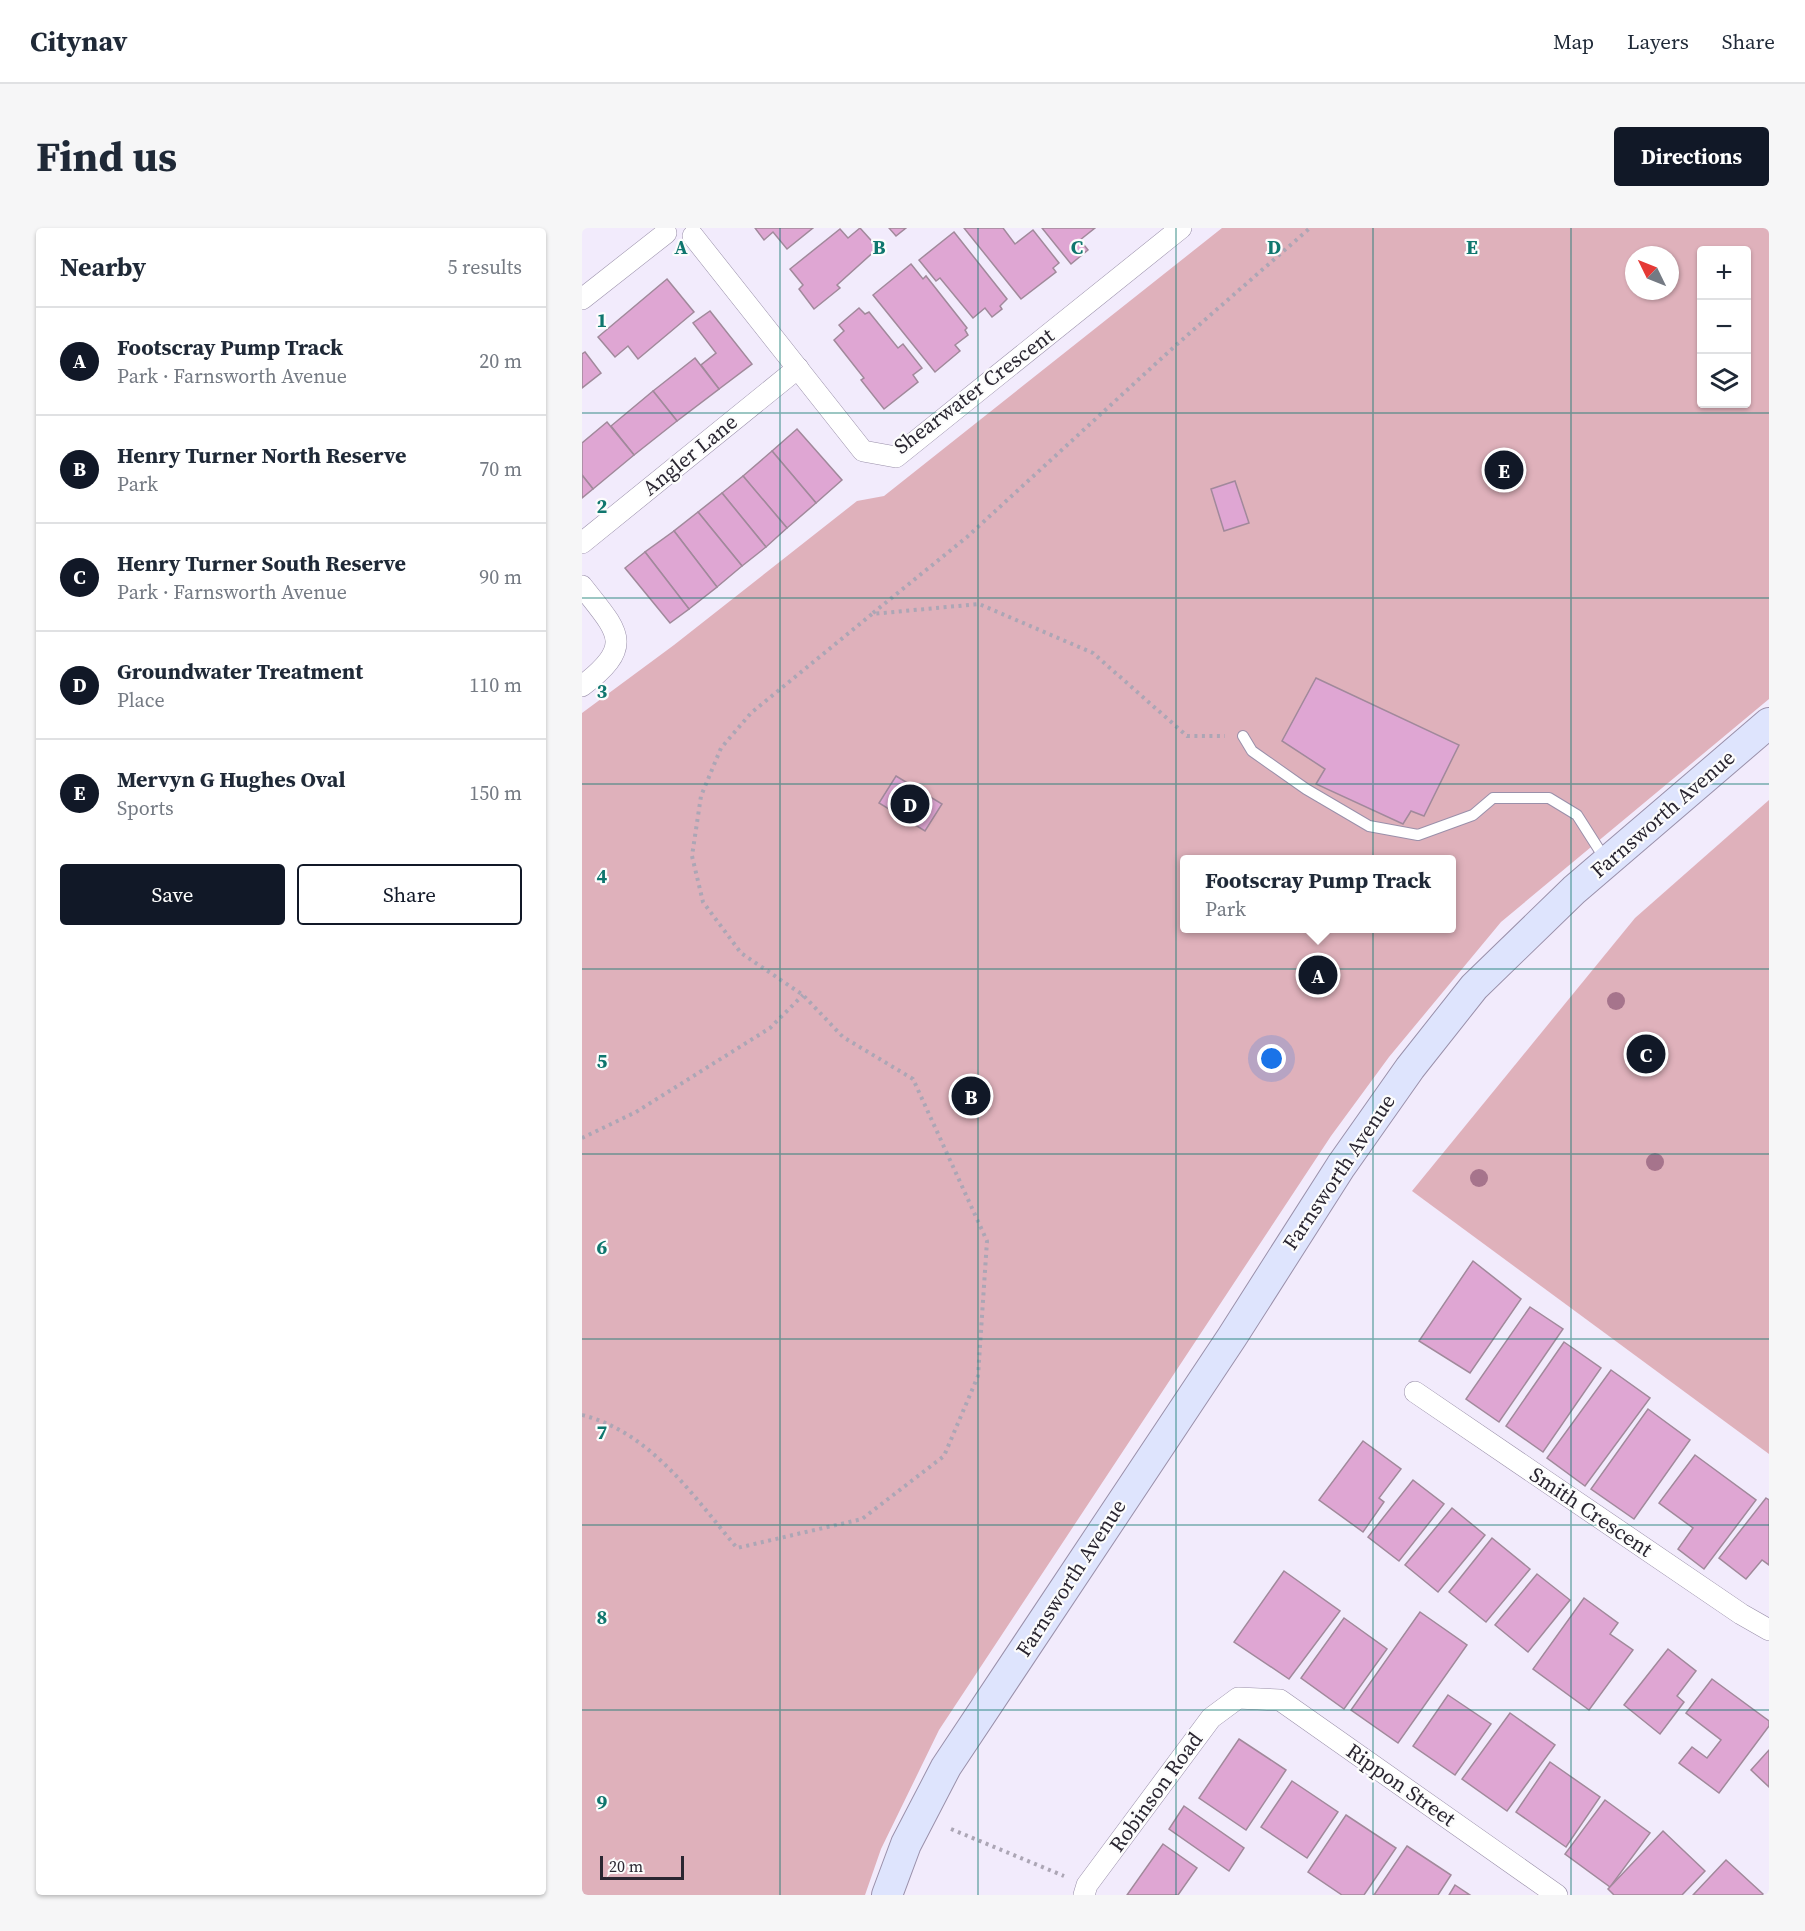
<!DOCTYPE html>
<html lang="en">
<head>
<meta charset="utf-8">
<style>
  :root { --surface:#fff; --page:#f6f6f7; --text:#1f2937; --muted:#747a83; --line:#e0e1e3; --accent:#111827 }
  body { margin:0; font-family:"Source Serif 4",serif; background:var(--page); color:var(--text) }
  .controls { position:absolute; right:18px; top:18px; display:grid; overflow:hidden; border-radius:6px; box-shadow:0 2px 4px #0004 }
  .controls button { width:54px; height:54px; display:grid; place-items:center; padding:0; border:0; border-bottom:2px solid var(--line); background:var(--surface); color:var(--text); font:30px sans-serif }
  .compass { position:absolute; left:1043px; top:18px; width:54px; height:54px; border-radius:50%; background:var(--surface); box-shadow:0 2px 4px #0004; rotate:313deg }
  .scale { position:absolute; left:18px; bottom:15px; width:84px; box-sizing:border-box; padding-left:6px; border:3px solid #2a2631; border-top:0; font-size:16px; line-height:21px; white-space:nowrap; color:#2a2631; -webkit-text-stroke:4px #fcfcfc; paint-order:stroke }
  .you { position:absolute; left:690px; top:831px; width:21px; height:21px; margin:-15px; border:4px solid #fff; border-radius:50%; background:#1a73e8; box-shadow:0 0 0 9px #1a73e833 }
  .badge { display:grid; place-items:center; width:39px; height:39px; border-radius:50%; background:var(--accent); color:#fff; font-size:20px; font-weight:700 }
  .pin { position:absolute; translate:-50% -50%; border:3px solid #fff; box-shadow:0 2px 6px #0006 }
  .popup { position:absolute; left:598px; top:627px; width:276px; height:78px; box-sizing:border-box; display:grid; place-content:center; border-radius:6px; background:var(--surface); filter:drop-shadow(0 2px 4px #0005); font-size:20px; white-space:nowrap; color:var(--muted) }
  .popup b { font-size:22px; color:var(--text) }
  .popup::after { content:''; position:absolute; left:50%; top:100%; margin-left:-12px; border:12px solid transparent; border-top-color:var(--surface) }
  .list { margin:0; padding:0; list-style:none }
  h2 { display:flex; justify-content:space-between; align-items:center; height:78px; margin:0; padding:0 24px; font-size:26px }
  h2 small { font-size:20px; font-weight:400; color:var(--muted) }
  .list li { display:grid; grid-template-columns:39px 1fr auto; gap:18px; align-items:center; box-sizing:border-box; height:108px; padding:0 24px; border-top:2px solid var(--line) }
  .list b { display:block; font-size:22px; white-space:nowrap }
  .list p { margin:0; font-size:20px; white-space:nowrap; color:var(--muted) }
  .list em { font-size:20px; font-style:normal; color:var(--muted) }
  .actions { display:flex; gap:12px; padding:18px 24px }
  .actions a { flex:1; padding:14px 0; border:2px solid var(--accent); border-radius:6px; text-align:center; font-size:21px; color:var(--accent) }
  .actions .main { background:var(--accent); color:#fff }
  .icon { flex:none; width:33px; height:33px; fill:none; stroke:currentColor; stroke-width:2; stroke-linecap:round; stroke-linejoin:round }
  .map { position:relative; flex:none; width:1187px; height:1667px; overflow:hidden; border-radius:6px }
  header { display:flex; align-items:center; gap:36px; box-sizing:border-box; height:84px; padding:0 30px; background:var(--surface); border-bottom:2px solid var(--line) }
  header strong { font-size:28px }
  nav { display:flex; gap:33px; margin-inline-start:auto; font-size:21px }
  .intro { display:flex; align-items:center; justify-content:space-between; box-sizing:border-box; height:144px; padding:0 36px }
  h1 { margin:0; font-size:42px }
  .button { padding:15px 27px; border-radius:6px; background:var(--accent); color:#fff; font-size:21px; font-weight:700 }
  main { display:flex; gap:36px; padding:0 36px }
  aside { flex:1; background:var(--surface); border-radius:6px; box-shadow:0 2px 4px #0004 }
  .map>svg:first-child { display:block }
  .green { fill:#dfb1bb; fill-rule:evenodd }
  .building { fill:#dfa6d3; stroke:#a1899b; stroke-width:1.5 }
  .lines { fill:none; stroke-linecap:round; stroke-linejoin:round }
  .service-casing { stroke:#9a90aa; stroke-width:12 }
  .minor-casing { stroke:#9a90aa; stroke-width:22 }
  .secondary-casing { stroke:#9a90aa; stroke-width:32 }
  .path { stroke:#aca6b5; stroke-width:4; stroke-dasharray:3 4.5; stroke-linecap:butt }
  .service { stroke:#fff; stroke-width:10 }
  .minor { stroke:#fff; stroke-width:21 }
  .secondary { stroke:#dee4fd; stroke-width:30 }
  .tree { fill:#a6748c }
  .grid { fill:none; stroke:#0f766e; stroke-width:1.5; stroke-opacity:0.55 }
  .labels { text-anchor:middle; stroke-width:4.5; stroke-linejoin:round; paint-order:stroke }
  .street-label { font-size:21px; fill:#2a2631; stroke:#fcfcfc }
  .grid-label { font-size:20px; text-anchor:middle; font-weight:bold; fill:#0f766e; stroke:#fcfcfc; stroke-width:4.5; stroke-linejoin:round; paint-order:stroke }
</style>
</head>
<body>
<header>
<strong>Citynav</strong>
<nav><a>Map</a><a>Layers</a><a>Share</a></nav>
</header>
<div class="intro"><h1>Find us</h1><a class="button">Directions</a></div>
<main>
<aside>
<h2>Nearby<small>5 results</small></h2>
<ul class="list">
<li><span class="badge">A</span><div><b>Footscray Pump Track</b><p>Park · Farnsworth Avenue</p></div><em>20 m</em></li>
<li><span class="badge">B</span><div><b>Henry Turner North Reserve</b><p>Park</p></div><em>70 m</em></li>
<li><span class="badge">C</span><div><b>Henry Turner South Reserve</b><p>Park · Farnsworth Avenue</p></div><em>90 m</em></li>
<li><span class="badge">D</span><div><b>Groundwater Treatment</b><p>Place</p></div><em>110 m</em></li>
<li><span class="badge">E</span><div><b>Mervyn G Hughes Oval</b><p>Sports</p></div><em>150 m</em></li>
</ul>
<div class="actions"><a class="main">Save</a><a>Share</a></div>
</aside>
<div class="map">
<svg width="1187" height="1667" viewBox="0 0 1187 1667">
  <rect width="100%" height="100%" fill="#f2ebfc"/>
  <!-- green -->
  <g class="green">
    <path d="M640 0H1187V471L919 694 807 829 749 908 357 1502 299 1621 283 1667H0V485L92 417 275 273 302 268ZM1120 22H1164V176H1120ZM1052 27H1088V63H1052ZM602 632H870V700H602Z"/>
    <polygon points="1187,572 1187,1226 830,963 1053,690"/>
  </g>
  <!-- building -->
  <g class="building">
    <polygon points="173,0 231,0 205,21 191,4 182,12"/>
    <polygon points="278,0 296,20 255,57 258,60 232,81 217,61 221,57 208,41 258,1 266,10"/>
    <polygon points="307,0 324,0 314,8"/>
    <polygon points="382,0 421,0 433,16 451,2 477,35 471,40 474,44 439,71"/>
    <polygon points="460,0 513,0 498,12 506,22 489,36"/>
    <polygon points="372,4 425,71 418,78 420,81 410,89 403,80 391,90 358,50 354,53 337,32"/>
    <polygon points="329,36 341,51 344,48 385,100 383,102 386,107 373,117 378,123 353,144 291,67"/>
    <polygon points="85,51 112,84 56,131 46,118 33,129 16,109"/>
    <polygon points="277,80 283,86 287,84 316,120 321,116 340,140 331,147 336,154 302,181 279,152 282,150 252,112 262,103 257,97"/>
    <polygon points="128,83 170,136 137,161 119,137 134,125 111,95"/>
    <polygon points="3,124 19,145 0,160 0,126"/>
    <polygon points="113,130 137,161 95,193 71,163"/>
    <polygon points="71,163 95,193 52,227 29,198"/>
    <polygon points="25,194 52,227 11,261 0,247 0,215"/>
    <polygon points="215,201 260,252 234,275 190,223"/>
    <polygon points="190,223 234,275 205,300 161,248"/>
    <polygon points="0,247 11,261 0,270"/>
    <polygon points="161,248 205,300 184,319 140,265"/>
    <polygon points="653,253 667,295 642,303 629,261"/>
    <polygon points="140,265 184,319 160,338 116,284"/>
    <polygon points="116,284 160,338 135,359 92,303"/>
    <polygon points="92,303 135,359 107,381 63,324"/>
    <polygon points="63,324 107,381 88,395 43,340"/>
    <polygon points="734,450 877,517 842,588 829,583 821,596 734,556 743,541 700,513"/>
    <polygon points="314,548 360,576 343,603 297,575"/>
    <polygon points="891,1033 939,1071 888,1145 837,1113"/>
    <polygon points="948,1079 981,1101 917,1194 884,1171"/>
    <polygon points="982,1114 1019,1140 961,1224 924,1198"/>
    <polygon points="1029,1142 1068,1170 1003,1258 965,1230"/>
    <polygon points="1066,1181 1108,1212 1052,1291 1009,1261"/>
    <polygon points="781,1213 819,1241 797,1270 802,1274 781,1304 737,1272"/>
    <polygon points="1113,1227 1174,1272 1122,1341 1096,1321 1111,1300 1077,1275"/>
    <polygon points="831,1252 862,1276 817,1333 786,1309"/>
    <polygon points="1184,1270 1187,1272 1187,1337 1180,1332 1164,1351 1137,1330"/>
    <polygon points="870,1280 903,1307 856,1364 823,1337"/>
    <polygon points="910,1310 948,1341 904,1394 867,1364"/>
    <polygon points="702,1343 758,1383 707,1451 652,1414"/>
    <polygon points="955,1346 988,1372 946,1424 913,1397"/>
    <polygon points="1002,1370 1036,1395 1028,1406 1051,1422 1007,1482 951,1441"/>
    <polygon points="838,1384 885,1417 816,1515 769,1482"/>
    <polygon points="762,1390 805,1421 762,1481 719,1450"/>
    <polygon points="1086,1421 1114,1443 1095,1468 1102,1474 1078,1506 1042,1477"/>
    <polygon points="1130,1451 1187,1493 1187,1498 1137,1565 1097,1535 1110,1519 1125,1530 1139,1512 1104,1485"/>
    <polygon points="866,1467 909,1496 873,1547 831,1518"/>
    <polygon points="928,1485 973,1517 925,1583 880,1551"/>
    <polygon points="657,1511 704,1542 664,1602 617,1570"/>
    <polygon points="1187,1522 1187,1559 1169,1542"/>
    <polygon points="968,1534 1018,1569 984,1619 934,1584"/>
    <polygon points="710,1553 756,1584 725,1630 679,1599"/>
    <polygon points="1023,1572 1068,1605 1028,1659 983,1626"/>
    <polygon points="602,1578 662,1620 647,1643 587,1601"/>
    <polygon points="764,1587 814,1620 782,1667 760,1667 726,1644"/>
    <polygon points="1081,1603 1123,1643 1100,1667 1032,1667 1026,1661"/>
    <polygon points="581,1616 615,1640 596,1667 545,1667"/>
    <polygon points="825,1618 869,1647 856,1667 792,1667"/>
    <polygon points="1144,1632 1181,1666 1180,1667 1111,1667"/>
    <polygon points="873,1657 888,1667 867,1667"/>
  </g>
  <g class="lines">
    <!-- service casing -->
    <g class="service-casing">
      <polyline id="service" points="661,508 670,523 724,561 787,598 836,607 891,587 911,570 967,570 995,587 1023,631"/>
    </g>
    <!-- minor casing -->
    <g class="minor-casing">
      <g id="minor">
        <polyline points="111,8 281,223 314,229 599,0"/>
        <polyline points="0,71 84,5"/>
        <polyline points="0,315 216,140"/>
        <path d="M0 358C36 404 54 417 0 458"/>
        <polyline points="833,1164 1159,1386 1187,1402"/>
        <polyline points="502,1667 505,1657 629,1490 656,1470 698,1472 975,1667"/>
      </g>
    </g>
    <!-- secondary casing -->
    <g class="secondary-casing">
      <polyline id="secondary" points="305,1667 324,1616 364,1539 650,1109 759,938 828,840 892,759 992,662 1187,495"/>
    </g>
    <!-- path -->
    <g class="path">
      <polyline points="291,385 385,309 593,118 728,0"/>
      <polyline points="0,910 54,884 188,800 221,767"/>
      <path d="M0 1187C69 1204 112 1269 155 1320L280 1291 362 1228 396 1148 405 1013 331 851 261 809 221 767 159 725 121 674 110 628 119 568 139 520 169 485 290 386 397 376 511 425 605 508H643"/>
      <polyline points="369,1601 482,1648"/>
    </g>
    <!-- service -->
    <use href="#service" class="service"/>
    <!-- minor -->
    <use href="#minor" class="minor"/>
    <!-- secondary -->
    <use href="#secondary" class="secondary"/>
  </g>
  <!-- trees -->
  <g class="tree">
    <circle cx="1034" cy="773" r="9"/>
    <circle cx="1073" cy="934" r="9"/>
    <circle cx="897" cy="950" r="9"/>
  </g>
  <!-- grid -->
  <path class="grid" d="M198 0V1667M396 0V1667M594 0V1667M791 0V1667M989 0V1667M0 185H1187M0 370H1187M0 556H1187M0 741H1187M0 926H1187M0 1111H1187M0 1297H1187M0 1482H1187"/>
  <g class="labels">
    <!-- street labels -->
    <g class="street-label">
      <text transform="translate(392 163) rotate(-37)" y="7">Shearwater Crescent</text>
      <text transform="translate(108 227) rotate(-39)" y="7">Angler Lane</text>
      <text transform="translate(1081 586) rotate(-41)" y="7">Farnsworth Avenue</text>
      <text transform="translate(757 944) rotate(-56)" y="7">Farnsworth Avenue</text>
      <text transform="translate(1009 1284) rotate(34)" y="7">Smith Crescent</text>
      <text transform="translate(489 1350) rotate(-57)" y="7">Farnsworth Avenue</text>
      <text transform="translate(819 1557) rotate(35)" y="7">Rippon Street</text>
      <text transform="translate(574 1564) rotate(-54)" y="7">Robinson Road</text>
    </g>
  </g>
  <g class="grid-label">
    <text x="99" y="26">A</text>
    <text x="297" y="26">B</text>
    <text x="495" y="26">C</text>
    <text x="692" y="26">D</text>
    <text x="890" y="26">E</text>
    <text x="20" y="99">1</text>
    <text x="20" y="285">2</text>
    <text x="20" y="470">3</text>
    <text x="20" y="655">4</text>
    <text x="20" y="840">5</text>
    <text x="20" y="1026">6</text>
    <text x="20" y="1211">7</text>
    <text x="20" y="1396">8</text>
    <text x="20" y="1581">9</text>
  </g>
</svg>
<div class="controls">
<button>+</button>
<button>−</button>
<button><svg class="icon" aria-label="layers" viewBox="0 0 24 24"><path d="M12 4l9 5-9 5-9-5zM3 14l9 5 9-5"/></svg></button>
</div>
<svg class="compass" viewBox="-18 -18 36 36"><path d="M0-13l5 13h-10z" fill="#e53935"/><path d="M0 13l5-13h-10z" fill="#747a83"/></svg>
<div class="scale">20 m</div>
<div class="you"></div>
<div class="pin badge" style="left:736px;top:747px">A</div>
<div class="popup"><b>Footscray Pump Track</b>Park</div>
<div class="pin badge" style="left:389px;top:868px">B</div>
<div class="pin badge" style="left:1064px;top:826px">C</div>
<div class="pin badge" style="left:328px;top:576px">D</div>
<div class="pin badge" style="left:922px;top:242px">E</div>
</div>
</main>
</body>
</html>
